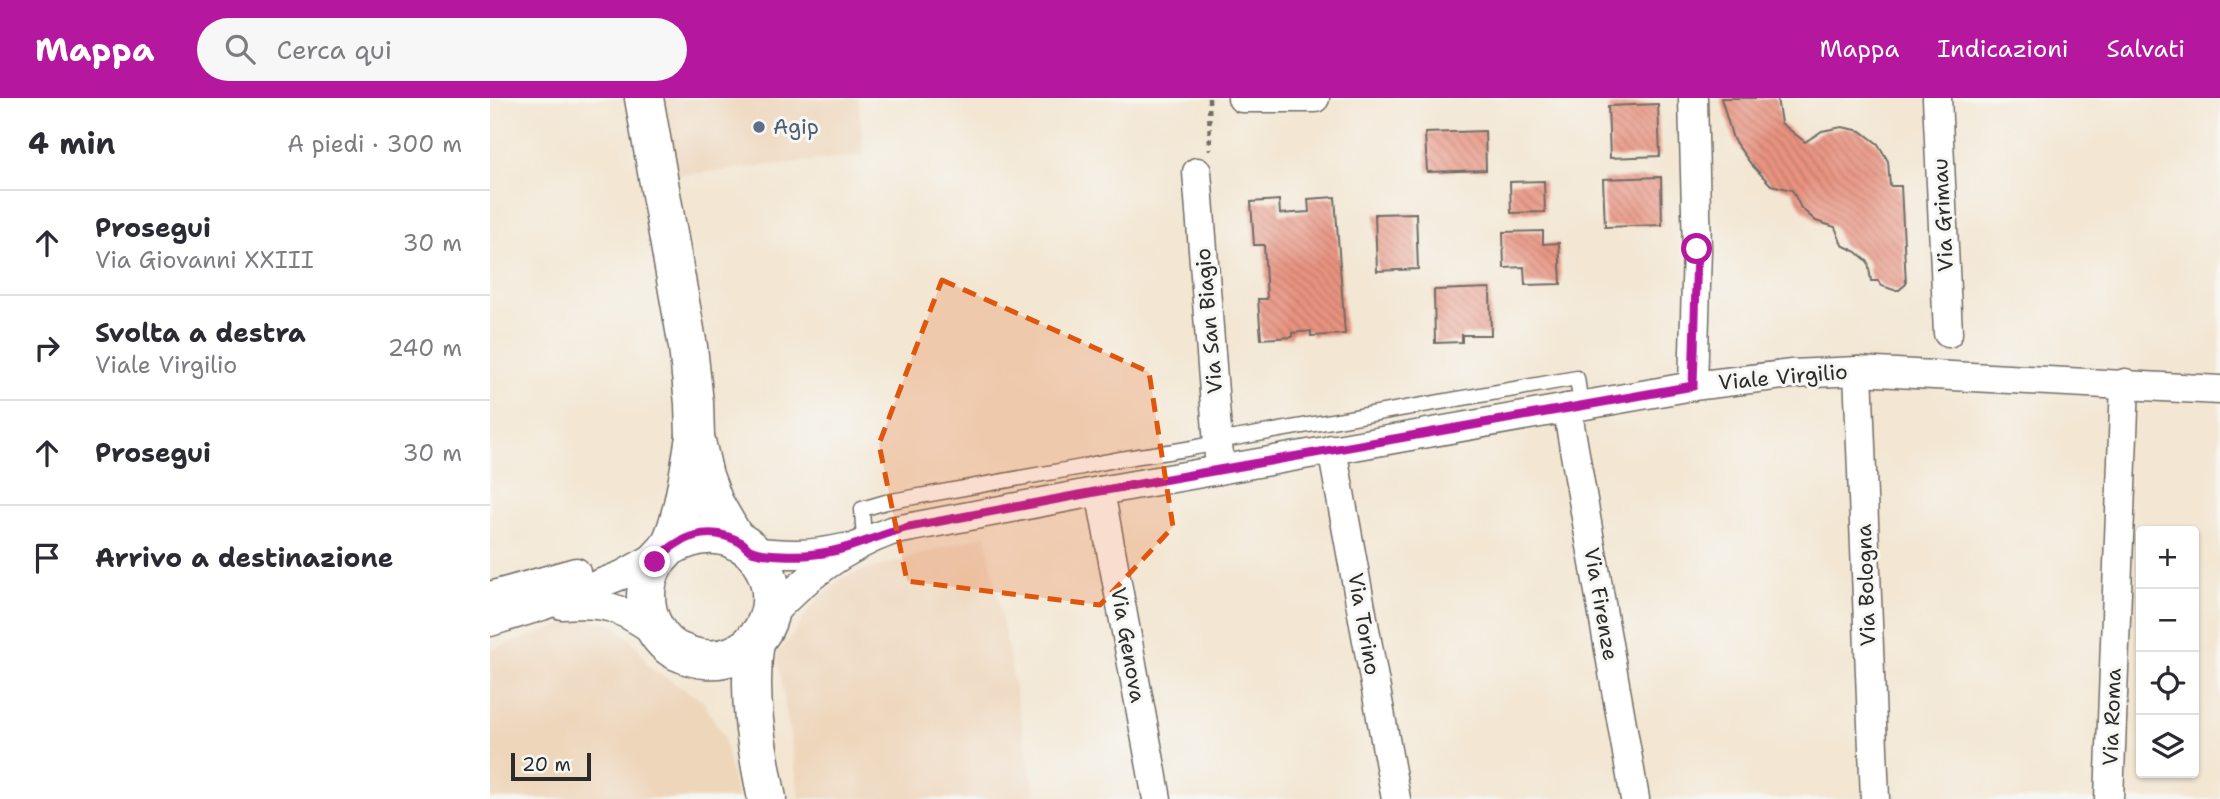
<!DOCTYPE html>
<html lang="it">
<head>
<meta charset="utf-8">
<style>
  :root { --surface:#fff; --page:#f7f7f7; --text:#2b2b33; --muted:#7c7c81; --line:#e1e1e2; --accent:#b5179e }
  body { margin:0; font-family:"Shantell Sans",sans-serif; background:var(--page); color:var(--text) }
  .controls { position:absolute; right:21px; bottom:21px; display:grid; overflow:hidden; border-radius:7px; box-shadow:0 2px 5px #0004 }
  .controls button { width:63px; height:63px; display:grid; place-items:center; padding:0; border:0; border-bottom:2px solid var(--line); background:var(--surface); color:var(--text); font:35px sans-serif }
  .scale { position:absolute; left:21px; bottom:18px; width:80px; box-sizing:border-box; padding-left:7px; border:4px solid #2b2b2b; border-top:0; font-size:19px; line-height:24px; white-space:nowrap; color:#2b2b2b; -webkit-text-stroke:5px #f6f6f2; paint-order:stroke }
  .stop { position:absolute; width:21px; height:21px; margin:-16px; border:5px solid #b5179e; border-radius:50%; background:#fff }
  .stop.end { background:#b5179e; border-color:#fff; box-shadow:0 2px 7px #0008 }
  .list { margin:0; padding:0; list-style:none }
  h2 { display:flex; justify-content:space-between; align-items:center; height:91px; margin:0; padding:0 28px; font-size:30px }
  h2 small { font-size:23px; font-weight:400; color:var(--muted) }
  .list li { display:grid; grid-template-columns:46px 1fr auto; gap:21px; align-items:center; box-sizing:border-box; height:105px; padding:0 28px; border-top:2px solid var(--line) }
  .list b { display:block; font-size:26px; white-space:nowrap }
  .list p { margin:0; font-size:23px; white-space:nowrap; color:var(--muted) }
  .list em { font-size:23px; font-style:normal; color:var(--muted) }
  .icon { flex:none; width:38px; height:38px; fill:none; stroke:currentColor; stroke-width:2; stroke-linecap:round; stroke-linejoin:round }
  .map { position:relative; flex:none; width:1730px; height:701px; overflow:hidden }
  header { display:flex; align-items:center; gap:42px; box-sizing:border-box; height:98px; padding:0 35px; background:var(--accent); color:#fff }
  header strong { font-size:33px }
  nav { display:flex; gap:38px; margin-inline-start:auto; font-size:24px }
  .search { width:490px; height:63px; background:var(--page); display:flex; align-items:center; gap:18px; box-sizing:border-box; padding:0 24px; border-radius:38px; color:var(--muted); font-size:26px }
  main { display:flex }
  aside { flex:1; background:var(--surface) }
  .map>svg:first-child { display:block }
  .built { fill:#eed6bb }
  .building { fill:url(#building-back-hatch) }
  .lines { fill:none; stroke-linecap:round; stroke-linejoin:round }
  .service-casing { stroke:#716c65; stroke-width:17 }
  .minor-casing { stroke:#716c65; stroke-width:31 }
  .primary-casing { stroke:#716c65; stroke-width:41 }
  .path { stroke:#716c65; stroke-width:4.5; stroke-dasharray:5 5; stroke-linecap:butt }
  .service { stroke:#fff; stroke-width:14 }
  .minor { stroke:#fff; stroke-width:28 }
  .primary { stroke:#fff; stroke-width:38 }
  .route { stroke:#b5179e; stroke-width:9 }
  .marked { fill:#df570e; fill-opacity:0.2; stroke:#df570e; stroke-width:5; stroke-dasharray:14 9; stroke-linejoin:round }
  .service-dot { fill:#5c6f8a; stroke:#f6f6f2; stroke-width:2.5 }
  .labels { text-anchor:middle; stroke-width:6; stroke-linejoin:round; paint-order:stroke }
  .service-label { font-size:21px; fill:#4e5e75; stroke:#f6f6f2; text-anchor:start }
  .street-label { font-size:21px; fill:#2b2b2b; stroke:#f6f6f2 }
</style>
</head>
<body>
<header>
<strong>Mappa</strong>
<div class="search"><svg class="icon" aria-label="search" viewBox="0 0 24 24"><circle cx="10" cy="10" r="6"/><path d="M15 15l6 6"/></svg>Cerca qui</div>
<nav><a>Mappa</a><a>Indicazioni</a><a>Salvati</a></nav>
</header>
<main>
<aside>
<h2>4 min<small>A piedi · 300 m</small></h2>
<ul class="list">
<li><svg class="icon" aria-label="ahead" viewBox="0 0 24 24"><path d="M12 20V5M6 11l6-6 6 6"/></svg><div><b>Prosegui</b><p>Via Giovanni XXIII</p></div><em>30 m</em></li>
<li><svg class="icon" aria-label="right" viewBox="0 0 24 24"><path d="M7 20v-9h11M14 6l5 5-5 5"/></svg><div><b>Svolta a destra</b><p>Viale Virgilio</p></div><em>240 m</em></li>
<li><svg class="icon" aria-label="ahead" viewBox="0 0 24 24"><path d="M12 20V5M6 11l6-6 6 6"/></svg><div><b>Prosegui</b></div><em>30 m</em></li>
<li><svg class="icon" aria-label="arrive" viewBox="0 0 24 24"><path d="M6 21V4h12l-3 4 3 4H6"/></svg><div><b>Arrivo a destinazione</b></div></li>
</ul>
</aside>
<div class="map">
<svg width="1730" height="701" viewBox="0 0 1730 701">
  <defs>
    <pattern id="building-back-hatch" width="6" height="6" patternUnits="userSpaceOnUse" patternTransform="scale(1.75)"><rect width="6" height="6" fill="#e99380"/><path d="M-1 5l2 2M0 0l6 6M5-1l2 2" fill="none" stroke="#bd7869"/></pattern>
  </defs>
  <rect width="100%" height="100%" fill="#f6f6f2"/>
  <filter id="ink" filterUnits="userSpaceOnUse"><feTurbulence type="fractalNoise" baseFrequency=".0143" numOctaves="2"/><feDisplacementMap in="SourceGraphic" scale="14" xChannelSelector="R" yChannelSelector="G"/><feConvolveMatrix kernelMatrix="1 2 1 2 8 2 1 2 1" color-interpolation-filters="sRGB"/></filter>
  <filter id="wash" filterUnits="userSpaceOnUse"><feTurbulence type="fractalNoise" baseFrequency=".00686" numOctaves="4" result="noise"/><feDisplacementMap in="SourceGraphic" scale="28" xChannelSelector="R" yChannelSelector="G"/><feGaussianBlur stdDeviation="1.57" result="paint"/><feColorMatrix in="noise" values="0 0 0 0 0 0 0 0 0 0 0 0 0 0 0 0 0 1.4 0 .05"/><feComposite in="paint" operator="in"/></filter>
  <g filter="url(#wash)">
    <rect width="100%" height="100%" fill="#f3e6d2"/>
    <!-- built -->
    <g class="built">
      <polygon points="162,0 368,0 374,57 173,79"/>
      <polygon points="496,437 546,701 310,701 287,555 303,537 320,510 353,479"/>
      <polygon points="91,520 118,524 130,531 149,551 159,569 213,603 233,638 247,701 0,701 0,552"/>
    </g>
    <g id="blocks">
      <!-- building -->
      <g class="building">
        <polygon points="1231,0 1287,0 1291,25 1315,44 1332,33 1352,29 1371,33 1388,46 1398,63 1400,88 1411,88 1416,186 1409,192 1404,192 1392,188 1388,183 1381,183 1378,164 1367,154 1352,147 1345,129 1326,123 1311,110 1302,92 1281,87 1261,66 1243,41"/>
        <polygon points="1168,6 1170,58 1120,60 1118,8"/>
        <polygon points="995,33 996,72 937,74 935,35"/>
        <polygon points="1171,79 1172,127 1115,129 1113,81"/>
        <polygon points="1054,83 1055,114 1021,115 1020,84"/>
        <polygon points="845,99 855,236 821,238 821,233 802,235 802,239 771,241 768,201 777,201 774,147 764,147 761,104 789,102 790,116 819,114 818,101"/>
        <polygon points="926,115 928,171 887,173 885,116"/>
        <polygon points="1053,133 1053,146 1069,145 1071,186 1035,187 1034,169 1014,170 1013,134"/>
        <polygon points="1000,190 1001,237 972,237 972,244 945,245 944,192"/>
      </g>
    </g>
  </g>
  <g filter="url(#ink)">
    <use href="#blocks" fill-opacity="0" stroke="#716c65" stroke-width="2"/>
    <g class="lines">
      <!-- service casing -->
      <g class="service-casing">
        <path id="service" d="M374 443 372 411 396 404 592 369C641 356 691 356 739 341L1087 280 1091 307"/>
      </g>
      <!-- minor casing -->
      <g class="minor-casing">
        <g id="minor">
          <polyline points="752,0 825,0"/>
          <polyline points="1447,0 1458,235"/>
          <polyline points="707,74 730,372"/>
          <polyline points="1368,273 1385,701"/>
          <polyline points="1203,288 1207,151 1203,0"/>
          <polyline points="1077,310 1145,701"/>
          <polyline points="842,351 906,701"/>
          <polyline points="610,393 667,701"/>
          <path d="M261 453C296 457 319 458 354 450"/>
          <polyline points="0,498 86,474"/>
          <path d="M72 507C117 504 129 509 166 534"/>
          <path d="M277 521C312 482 351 451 401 433L610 393 1203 288 1302 276 1368 273 1730 292"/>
          <polyline points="0,524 52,508 132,477 172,455"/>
          <polyline points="1619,701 1635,285"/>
        </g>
      </g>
      <!-- primary casing -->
      <g class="primary-casing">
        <g id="primary">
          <polyline points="154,0 198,249 204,305 205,339 214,378 224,405 246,443"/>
          <path d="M179 449C272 398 319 522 244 557 227 564 208 562 192 555 180 551 171 541 165 531 153 510 153 485 165 465 169 459 176 454 179 448 182 443 185 435 187 429 196 400 200 369 205 339"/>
          <path d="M265 541C257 597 266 646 277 701"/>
        </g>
      </g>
      <!-- path -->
      <polyline class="path" points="719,0 720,52"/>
      <!-- service -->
      <use href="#service" class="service"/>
      <!-- minor -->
      <use href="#minor" class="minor"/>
      <!-- primary -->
      <use href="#primary" class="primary"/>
    </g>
  </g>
  <g class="lines" filter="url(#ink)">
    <!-- route -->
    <path class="route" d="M165 464C189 438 219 426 252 445 255 447 257 451 260 452 271 458 312 458 325 456 358 453 387 437 419 429L610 393 1203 288 1207 151"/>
  </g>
  <!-- marked area -->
  <path class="marked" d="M452 182 659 274 683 429 610 507 417 483 389 346Z"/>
  <!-- markers -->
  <circle class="service-dot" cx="269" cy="29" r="7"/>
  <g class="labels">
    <!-- service labels -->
    <g class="service-label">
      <text x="283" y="36">Agip</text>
    </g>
    <!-- street labels -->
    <g class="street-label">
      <text transform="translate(1453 117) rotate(-93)" y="7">Via Grimau</text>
      <text transform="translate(719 223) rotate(-95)" y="7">Via San Biagio</text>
      <text transform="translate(1293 279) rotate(-5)" y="7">Viale Virgilio</text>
      <text transform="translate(1376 487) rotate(-92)" y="7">Via Bologna</text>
      <text transform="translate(1111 506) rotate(80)" y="7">Via Firenze</text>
      <text transform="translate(874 526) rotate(80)" y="7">Via Torino</text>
      <text transform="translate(638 547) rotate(80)" y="7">Via Genova</text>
      <text transform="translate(1622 619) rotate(-88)" y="7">Via Roma</text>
    </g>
  </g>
</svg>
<div class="controls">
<button>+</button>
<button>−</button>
<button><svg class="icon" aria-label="locate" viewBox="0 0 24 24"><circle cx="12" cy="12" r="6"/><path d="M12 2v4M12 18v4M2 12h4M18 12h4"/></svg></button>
<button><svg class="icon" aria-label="layers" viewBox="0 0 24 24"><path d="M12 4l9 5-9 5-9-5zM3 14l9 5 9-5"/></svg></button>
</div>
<div class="scale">20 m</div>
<div class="stop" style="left:1207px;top:151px"></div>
<div class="stop end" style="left:165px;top:464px"></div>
</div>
</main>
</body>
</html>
